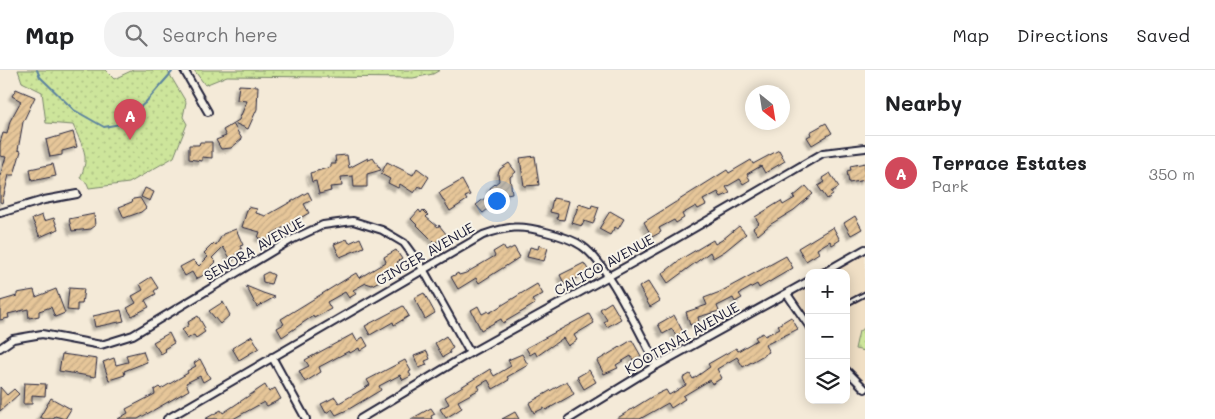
<!DOCTYPE html>
<html lang="en">
<head>
<meta charset="utf-8">
<style>
  :root { --surface:#fff; --page:#f2f2f2; --text:#202124; --muted:#757577; --line:#e0e0e0; --accent:#d1495b }
  body { margin:0; font-family:Mali,sans-serif; background:var(--page); color:var(--text) }
  .controls { position:absolute; right:15px; bottom:15px; display:grid; overflow:hidden; border-radius:10px; box-shadow:0 2px 12px #0003 }
  .controls button { width:45px; height:45px; display:grid; place-items:center; padding:0; border:0; border-bottom:1px solid var(--line); background:var(--surface); color:var(--text); font:25px sans-serif }
  .compass { position:absolute; left:745px; top:15px; width:45px; height:45px; border-radius:50%; background:var(--surface); box-shadow:0 2px 12px #0003; rotate:150deg }
  .you { position:absolute; left:496px; top:130px; width:18px; height:18px; margin:-12px; border:4px solid #fff; border-radius:50%; background:#1a73e8; box-shadow:0 0 0 8px #1a73e833 }
  .badge { display:grid; place-items:center; width:32px; height:32px; border-radius:50%; background:var(--accent); color:#fff; font-size:16px; font-weight:700 }
  .pin { position:absolute; translate:-50% -41px; filter:drop-shadow(0 1px 2px #0008) }
  .pin::after { content:''; position:absolute; top:26px; width:18px; height:15px; background:inherit; clip-path:polygon(0 0,100% 0,50% 100%) }
  .list { margin:0; padding:0; list-style:none }
  h2 { display:flex; justify-content:space-between; align-items:center; height:65px; margin:0; padding:0 20px; font-size:21px }
  h2 small { font-size:16px; font-weight:400; color:var(--muted) }
  .list li { display:grid; grid-template-columns:32px 1fr auto; gap:15px; align-items:center; box-sizing:border-box; height:75px; padding:0 20px; border-top:1px solid var(--line) }
  .list b { display:block; font-size:19px; white-space:nowrap }
  .list p { margin:0; font-size:16px; white-space:nowrap; color:var(--muted) }
  .list em { font-size:16px; font-style:normal; color:var(--muted) }
  .icon { flex:none; width:28px; height:28px; fill:none; stroke:currentColor; stroke-width:2; stroke-linecap:round; stroke-linejoin:round }
  .map { position:relative; flex:none; width:865px; height:349px; overflow:hidden }
  header { display:flex; align-items:center; gap:30px; box-sizing:border-box; height:70px; padding:0 25px; background:var(--surface); border-bottom:1px solid var(--line) }
  header strong { font-size:24px }
  nav { display:flex; gap:28px; margin-inline-start:auto; font-size:18px }
  .search { width:350px; height:45px; background:var(--page); display:flex; align-items:center; gap:12px; box-sizing:border-box; padding:0 18px; border-radius:20px; color:var(--muted); font-size:19px }
  main { display:flex }
  aside { flex:1; background:var(--surface) }
  .map>svg:first-child { display:block }
  .built { fill:#f0dfc5 }
  .park { fill:url(#park-dots); stroke:#78846b }
  .lines { fill:none; stroke-linecap:round; stroke-linejoin:round }
  .stream { stroke:#5b839f; stroke-width:2 }
  .building { fill:url(#building-hatch); stroke:#22223b; filter:url(#shadow) }
  .lane-casing { stroke:#22223b; stroke-width:7 }
  .street-casing { stroke:#22223b; stroke-width:10 }
  .lane { stroke:#f7f3e8; stroke-width:3 }
  .street { stroke:#f7f3e8; stroke-width:6 }
  .labels { text-anchor:middle; stroke-width:4; stroke-linejoin:round; paint-order:stroke }
  .street-label { font-size:14px; fill:#22223b; stroke:#f7f3e8 }
</style>
</head>
<body>
<header>
<strong>Map</strong>
<div class="search"><svg class="icon" aria-label="search" viewBox="0 0 24 24"><circle cx="10" cy="10" r="6"/><path d="M15 15l6 6"/></svg>Search here</div>
<nav><a>Map</a><a>Directions</a><a>Saved</a></nav>
</header>
<main>
<div class="map">
<svg width="865" height="349" viewBox="0 0 865 349">
  <defs>
    <pattern id="park-dots" width="8" height="8" patternUnits="userSpaceOnUse" patternTransform="scale(1.25)"><rect width="8" height="8" fill="#cde59b"/><path d="M2 2h.1M6 6h.1" fill="none" stroke="#b0c486" stroke-width="1.8" stroke-linecap="round"/></pattern>
    <pattern id="building-hatch" width="6" height="6" patternUnits="userSpaceOnUse" patternTransform="scale(1.25)"><rect width="6" height="6" fill="#e6c699"/><path d="M-1 1l2-2M0 6l6-6M5 7l2-2" fill="none" stroke="#c5aa85"/></pattern>
    <filter id="shadow"><feDropShadow dx="-3.5" dy="3.5" stdDeviation="1" flood-color="#0004"/></filter>
  </defs>
  <rect width="100%" height="100%" fill="#f4ead8"/>
  <filter id="ink" filterUnits="userSpaceOnUse"><feTurbulence type="fractalNoise" baseFrequency=".02" numOctaves="2"/><feDisplacementMap in="SourceGraphic" scale="10" xChannelSelector="R" yChannelSelector="G"/><feConvolveMatrix kernelMatrix="1 2 1 2 8 2 1 2 1" color-interpolation-filters="sRGB"/></filter>
  <g filter="url(#ink)">
    <!-- built -->
    <g class="built">
      <polygon points="865,179 865,319 846,300 846,203 823,203"/>
      <polygon points="809,211 809,256 787,224"/>
    </g>
    <!-- park -->
    <g class="park">
      <path d="M18 0H105L114 9 133 0H167L186 32 183 47 187 54 174 87 129 113 89 118 87 113 80 108C91 86 82 76 73 55L46 53 42 22 22 12Z"/>
      <polygon points="194,0 440,0 433,4 413,8 227,6 205,15"/>
      <polygon points="865,258 865,281 855,279 859,261"/>
    </g>
    <g class="lines">
      <!-- stream -->
      <polyline class="stream" points="37,0 40,7 74,40 104,57 120,54 145,33 172,2"/>
    </g>
    <!-- building -->
    <g class="building">
      <polygon points="239,15 258,16 257,39 248,59 234,53 239,50 247,31 237,30"/>
      <polygon points="16,19 35,27 23,52 18,80 21,81 14,105 9,105 2,133 0,132 0,106 6,87 0,86 0,73 3,63 7,64 10,51 21,31 12,26"/>
      <polygon points="826,53 832,63 812,75 807,67 811,65 810,62"/>
      <polygon points="233,54 242,69 231,78 221,79 216,70 226,66 223,60"/>
      <polygon points="73,62 77,77 62,81 62,85 50,87 46,70"/>
      <polygon points="200,72 212,72 212,88 202,87 202,91 189,89 189,75 199,75"/>
      <polygon points="779,80 785,91 765,103 761,96 747,104 750,110 743,114 740,109 726,117 730,123 721,127 718,122 703,130 706,135 698,139 696,136 682,144 684,148 676,153 674,150 659,158 661,162 652,167 644,152 727,100 729,103 751,90 753,94"/>
      <polygon points="347,85 349,98 368,88 369,90 373,88 381,100 367,104 367,117 354,117 353,106 341,107 342,116 330,117 331,121 319,124 316,111 312,112 310,103 331,97 331,94 336,94 335,86"/>
      <polygon points="535,86 539,115 524,116 520,88"/>
      <polygon points="387,92 413,105 417,98 429,107 422,118 419,116 414,123 400,114 398,118 388,113 390,109 381,104"/>
      <polygon points="509,93 516,102 510,107 512,123 501,125 502,131 497,132 483,143 476,135 485,128 491,127 490,118 499,111 498,104 500,99"/>
      <polygon points="865,93 865,110 849,113 847,101 851,100 850,96"/>
      <polygon points="53,94 56,106 32,111 30,99"/>
      <polygon points="830,103 839,117 831,122 833,125 827,129 818,116 825,112 822,108"/>
      <polygon points="462,110 470,125 465,127 467,130 450,141 439,123"/>
      <polygon points="806,116 813,124 794,140 771,154 758,165 753,158 759,153 755,147 781,131 783,135 795,128 793,127"/>
      <polygon points="145,118 154,122 150,131 141,127"/>
      <polygon points="308,122 312,130 304,134 309,143 270,165 269,170 258,168 260,162 242,157 248,137 257,139 256,143 266,146"/>
      <polygon points="140,128 146,138 141,142 124,148 119,137 132,132 133,129"/>
      <polygon points="553,128 569,131 564,150 557,149 558,144 550,142"/>
      <polygon points="579,134 591,138 592,135 599,137 593,154 584,151 582,156 572,153"/>
      <polygon points="419,140 421,143 423,140 428,145 426,147 438,157 439,155 451,170 444,176 439,170 435,173 411,149"/>
      <polygon points="610,141 624,149 618,159 615,157 610,165 599,159"/>
      <polygon points="94,144 95,156 91,159 72,161 69,149"/>
      <polygon points="42,145 44,151 54,148 58,159 40,167 32,149"/>
      <polygon points="855,146 862,159 851,165 844,153"/>
      <polygon points="739,156 746,164 725,181 713,188 710,182 668,213 662,204 681,189 713,170 715,174 722,170"/>
      <polygon points="833,157 840,170 832,175 830,171 817,179 819,183 806,191 798,178"/>
      <polygon points="236,159 243,175 240,176 242,180 236,184 238,187 232,191 223,177 212,188 216,192 202,206 196,209 192,202 185,206 180,197 193,190 199,196 208,187 204,183 214,173 216,175 223,164"/>
      <polygon points="360,168 364,177 340,187 334,174 347,169 349,173"/>
      <polygon points="539,175 548,178 544,191 527,187 530,177 538,179"/>
      <polygon points="503,176 506,181 514,177 520,187 479,213 476,208 458,219 451,207 458,203 459,205 466,203 495,186 493,182"/>
      <polygon points="396,180 402,189 397,192 400,197 390,205 372,215 366,213 353,220 356,224 349,228 345,222 327,232 331,239 314,248 313,246 282,267 277,258 284,254 281,249 356,203 359,208 386,192 384,187"/>
      <polygon points="786,186 793,198 759,218 757,214 739,224 742,228 735,232 733,228 717,236 719,241 698,247 699,252 690,255 686,242 707,235 704,228 720,222"/>
      <polygon points="584,193 589,201 565,215 560,205"/>
      <polygon points="268,202 274,205 271,214 263,212 262,205"/>
      <polygon points="151,207 158,218 154,221 156,224 145,230 149,237 132,246 127,238 136,233 132,226 143,220 140,214"/>
      <polygon points="648,212 660,231 650,237 639,217"/>
      <polygon points="537,214 543,224 532,230 535,234 503,253 501,249 481,260 471,240 478,236 482,244 488,241 489,243"/>
      <polygon points="246,216 263,223 275,227 257,237"/>
      <polygon points="69,218 84,219 82,234 77,234 77,241 67,240"/>
      <polygon points="56,219 65,243 55,247 51,237 39,241 39,246 29,248 28,239 8,244 9,248 0,250 0,231 17,226 17,223 34,220 36,227"/>
      <polygon points="424,223 435,243 425,249 414,228"/>
      <polygon points="223,232 230,245 220,254 209,241"/>
      <polygon points="611,232 621,249 607,257 604,252 607,250 600,239"/>
      <polygon points="403,236 409,246 394,255 393,252 370,265 365,256"/>
      <polygon points="121,240 124,251 95,257 93,246"/>
      <polygon points="589,244 594,253 574,265 577,270 568,276 563,268 537,286 535,282 530,285 526,278"/>
      <polygon points="674,245 683,262 676,266 672,259 663,264 658,254"/>
      <polygon points="198,246 205,258 203,259 205,262 196,268 194,265 187,269 182,260 189,255 188,252"/>
      <polygon points="791,247 798,259 765,275 769,282 743,297 737,287 717,299 722,308 712,314 710,310 683,326 685,329 671,338 668,333 640,349 616,349 653,326 666,320 669,325 686,315 683,308 690,304 693,309 710,297 708,294 736,278 738,281 757,270 755,267 763,263 765,266 780,258 778,255"/>
      <polygon points="169,263 174,273 164,279 166,281 161,284 153,272"/>
      <polygon points="353,264 357,271 363,267 368,276 360,281 359,278 350,283 349,281 319,297 321,302 305,312 299,301 309,296 305,290"/>
      <polygon points="252,266 259,278 239,290 232,278"/>
      <polygon points="446,266 453,278 449,281 450,283 443,287 435,273"/>
      <polygon points="632,270 641,286 633,290 631,286 616,295 618,298 604,304 597,291"/>
      <polygon points="143,281 147,292 124,301 125,305 109,310 103,292 114,288 116,295 128,292 126,285"/>
      <polygon points="427,281 430,289 425,291 427,295 419,298 414,286"/>
      <polygon points="62,284 97,289 95,307 59,301"/>
      <polygon points="522,284 528,295 507,307 509,310 493,319 488,310 478,316 480,319 458,331 462,338 446,348 440,339 449,334 445,327 490,299 494,306 511,296 508,290"/>
      <polygon points="200,289 210,308 203,312 200,306 186,313 189,320 138,349 118,349 128,343 126,339 155,324 154,320 159,317 161,319 188,303 187,301 196,296 194,293"/>
      <polygon points="405,290 411,301 409,302 411,306 403,310 400,305 379,316 381,320 349,339 336,345 332,339 326,343 321,334 335,327 339,333 370,315 367,310"/>
      <polygon points="589,300 596,312 584,319 577,307"/>
      <polygon points="567,311 574,324 546,340 544,338 534,343 529,333"/>
      <polygon points="24,313 46,314 45,326 32,325 32,334 23,334"/>
      <polygon points="265,315 269,322 275,318 281,329 267,336 264,332 233,349 205,349 221,340 223,343"/>
      <polygon points="0,317 7,325 14,319 19,324 0,341"/>
      <polygon points="51,328 71,339 65,349 55,346 53,349 44,349 40,347"/>
      <polygon points="431,338 435,344 431,346 432,349 411,349"/>
      <polygon points="515,342 519,349 502,349"/>
    </g>
    <g class="lines">
      <!-- lane casing -->
      <g class="lane-casing">
        <polyline id="lane" points="846,234 865,224"/>
      </g>
      <!-- street casing -->
      <g class="street-casing">
        <g id="street">
          <polyline points="184,0 208,42"/>
          <polyline points="0,143 44,130 77,124"/>
          <polyline points="823,203 865,179"/>
          <polyline points="787,224 809,256"/>
          <polyline points="0,278 13,269 42,264 101,275 133,265 291,170 323,155 353,151 382,160 404,173 423,199 470,283"/>
          <polyline points="272,287 306,349"/>
          <polyline points="846,300 865,319"/>
          <path d="M167 349 483 165C508 156 521 155 546 162 558 165 572 169 582 176 609 194 640 265 657 295"/>
          <polyline points="360,349 470,283 667,174 823,83 865,78"/>
          <polyline points="569,349 657,295 809,211"/>
        </g>
      </g>
      <!-- lane -->
      <use href="#lane" class="lane"/>
      <!-- street -->
      <use href="#street" class="street"/>
    </g>
  </g>
  <g class="labels">
    <!-- street labels -->
    <g class="street-label">
      <text transform="translate(254 179) rotate(-30)" y="5">SENORA AVENUE</text>
      <text transform="translate(425 184) rotate(-30)" y="5">GINGER AVENUE</text>
      <text transform="translate(604 195) rotate(-29)" y="5">CALICO AVENUE</text>
      <text transform="translate(682 268) rotate(-30)" y="5">KOOTENAI AVENUE</text>
    </g>
  </g>
</svg>
<div class="controls">
<button>+</button>
<button>−</button>
<button><svg class="icon" aria-label="layers" viewBox="0 0 24 24"><path d="M12 4l9 5-9 5-9-5zM3 14l9 5 9-5"/></svg></button>
</div>
<svg class="compass" viewBox="-18 -18 36 36"><path d="M0-13l5 13h-10z" fill="#e53935"/><path d="M0 13l5-13h-10z" fill="#757577"/></svg>
<div class="you"></div>
<div class="pin badge" style="left:130px;top:70px">A</div>
</div>
<aside>
<h2>Nearby<small></small></h2>
<ul class="list">
<li><span class="badge">A</span><div><b>Terrace Estates</b><p>Park</p></div><em>350 m</em></li>
</ul>
</aside>
</main>
</body>
</html>
